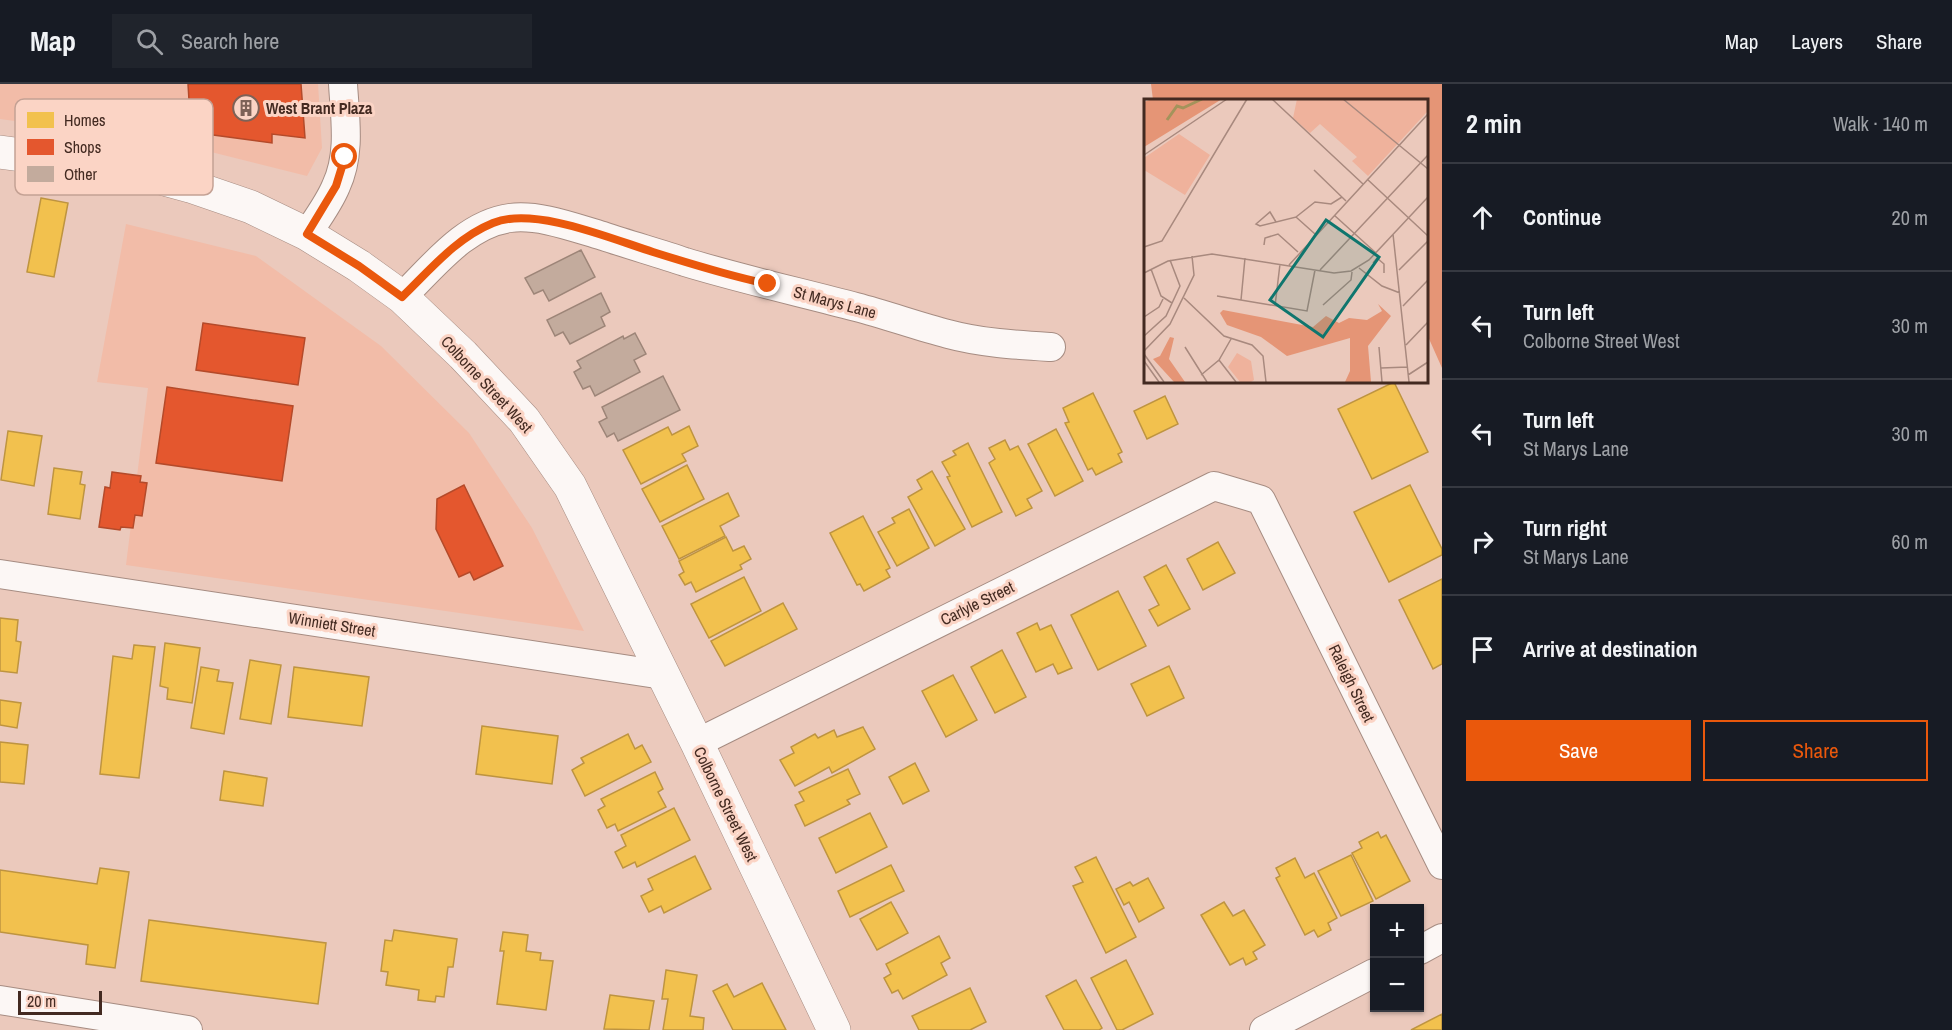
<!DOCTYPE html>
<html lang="en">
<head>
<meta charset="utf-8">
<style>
  :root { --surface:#171b24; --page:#20242c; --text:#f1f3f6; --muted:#9ea1a6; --line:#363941; --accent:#ea580c }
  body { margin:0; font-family:"Archivo Narrow",sans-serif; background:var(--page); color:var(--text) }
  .controls { position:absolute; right:18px; bottom:18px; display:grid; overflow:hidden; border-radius:0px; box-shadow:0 2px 4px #0004 }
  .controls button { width:54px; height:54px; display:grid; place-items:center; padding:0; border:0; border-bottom:2px solid var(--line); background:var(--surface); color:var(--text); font:30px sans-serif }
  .scale { position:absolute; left:18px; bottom:15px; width:84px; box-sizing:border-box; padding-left:6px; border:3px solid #432a21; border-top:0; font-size:16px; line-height:21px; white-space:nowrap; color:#432a21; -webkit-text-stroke:4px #fbd4c5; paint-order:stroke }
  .stop { position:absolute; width:18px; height:18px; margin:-14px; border:4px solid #ea580c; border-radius:50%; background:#fff }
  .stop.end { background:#ea580c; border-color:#fff; box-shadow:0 2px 6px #0008 }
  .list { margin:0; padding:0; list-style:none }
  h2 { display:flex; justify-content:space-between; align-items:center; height:78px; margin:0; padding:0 24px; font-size:26px }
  h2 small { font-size:20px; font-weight:400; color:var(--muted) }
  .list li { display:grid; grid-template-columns:39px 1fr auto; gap:18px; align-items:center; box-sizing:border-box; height:108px; padding:0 24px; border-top:2px solid var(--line) }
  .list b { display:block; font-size:22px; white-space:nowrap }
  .list p { margin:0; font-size:20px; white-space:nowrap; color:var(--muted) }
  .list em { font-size:20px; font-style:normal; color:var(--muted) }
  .actions { display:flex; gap:12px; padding:18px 24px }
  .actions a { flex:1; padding:14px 0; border:2px solid var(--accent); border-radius:0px; text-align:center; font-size:21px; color:var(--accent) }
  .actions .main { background:var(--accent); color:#fff }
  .icon { flex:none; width:33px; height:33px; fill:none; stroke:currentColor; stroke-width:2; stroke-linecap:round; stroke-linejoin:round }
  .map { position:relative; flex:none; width:1442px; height:946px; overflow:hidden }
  header { display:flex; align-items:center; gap:36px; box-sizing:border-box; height:84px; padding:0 30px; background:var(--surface); border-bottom:2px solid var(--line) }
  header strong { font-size:28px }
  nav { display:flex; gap:33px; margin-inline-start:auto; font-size:21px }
  .search { width:420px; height:54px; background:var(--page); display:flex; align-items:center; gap:15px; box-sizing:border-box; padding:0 21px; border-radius:0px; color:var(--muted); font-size:22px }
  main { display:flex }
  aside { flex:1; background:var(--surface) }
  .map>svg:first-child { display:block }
  .built { fill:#f2bca8 }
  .forest { fill:#e59576 }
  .homes { fill:#f2c14e; stroke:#be9440; stroke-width:1.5 }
  .shops { fill:#e4572e; stroke:#b44a2a; stroke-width:1.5 }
  .building { fill:#c3ab9d; stroke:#9d8578; stroke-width:1.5 }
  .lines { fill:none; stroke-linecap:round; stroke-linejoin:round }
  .minor-casing { stroke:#a68c82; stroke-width:30 }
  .major-casing { stroke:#a68c82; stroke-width:34 }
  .minor { stroke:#fcf7f5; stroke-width:28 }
  .major { stroke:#fcf7f5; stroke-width:33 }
  .route { stroke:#ea580c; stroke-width:8 }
  .labels { text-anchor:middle; stroke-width:6; stroke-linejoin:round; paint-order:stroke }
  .poi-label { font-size:16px; font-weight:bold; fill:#432a21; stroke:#fbd4c5; text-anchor:start }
  .street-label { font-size:16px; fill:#432a21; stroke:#fbd4c5 }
  .inset-river { fill:none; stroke:#a4935b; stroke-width:3 }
  .inset-road { fill:none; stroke:#a8897e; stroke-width:1.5 }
  .view { fill:#0f766e; fill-opacity:0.15; stroke:#0f766e; stroke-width:3 }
  .inset-edge { fill:none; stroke:#432a21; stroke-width:3 }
  .key { fill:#fbd4c5; stroke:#c4a194; stroke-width:1.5 }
  .key-label { font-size:16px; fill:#432a21 }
</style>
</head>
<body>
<header>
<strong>Map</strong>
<div class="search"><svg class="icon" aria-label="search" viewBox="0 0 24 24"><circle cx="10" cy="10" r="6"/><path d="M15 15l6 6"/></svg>Search here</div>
<nav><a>Map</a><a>Layers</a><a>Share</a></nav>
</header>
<main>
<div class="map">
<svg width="1442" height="946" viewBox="0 0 1442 946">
  <rect width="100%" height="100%" fill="#ebc9bc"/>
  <!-- built -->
  <g class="built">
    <polygon points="0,0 318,0 322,64 307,92 171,58 0,35"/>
    <polygon points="126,140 256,172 381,262 469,349 532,444 584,547 126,481 148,304 97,298"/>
  </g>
  <!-- forest -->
  <polygon class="forest" points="1151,0 1442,0 1442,284 1426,248 1426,16 1153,16"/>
  <!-- homes -->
  <g class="homes">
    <polygon points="41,114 68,119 54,193 27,188"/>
    <polygon points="1394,298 1428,368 1372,395 1338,325"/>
    <polygon points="1093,309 1122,368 1118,370 1122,378 1096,391 1092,384 1088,386 1065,339 1069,338 1063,324"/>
    <polygon points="1165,312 1178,340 1147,355 1134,327"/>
    <polygon points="689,342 698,362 682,370 686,377 641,400 623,366 668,343 672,351"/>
    <polygon points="1056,345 1083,397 1055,412 1028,360"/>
    <polygon points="8,347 42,352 34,402 1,396"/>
    <polygon points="1005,356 1010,366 1018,362 1042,407 1027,415 1032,424 1016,432 989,379 995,375 989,364"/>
    <polygon points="968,359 1002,428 972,443 947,393 950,392 942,378 956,371 953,367"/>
    <polygon points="687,381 704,415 660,438 642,405"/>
    <polygon points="54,384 82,388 80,400 85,401 80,435 48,430"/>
    <polygon points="932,387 965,445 935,462 908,413 922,405 917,396"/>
    <polygon points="1410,401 1442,465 1442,471 1389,498 1354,428"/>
    <polygon points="728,409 739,432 720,442 725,452 679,475 662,442"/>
    <polygon points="909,425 929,464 897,482 878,448 895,439 892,434"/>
    <polygon points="863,432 890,484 886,486 890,493 864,507 860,500 857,501 830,449"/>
    <polygon points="726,453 733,467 744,462 751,475 740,481 742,485 696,508 691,498 685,501 679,491 684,488 679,477"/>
    <polygon points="1218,458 1235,489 1203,506 1187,475"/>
    <polygon points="1166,481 1190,525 1158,542 1149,526 1159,521 1144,493"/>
    <polygon points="744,493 761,527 709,554 691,520"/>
    <polygon points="1442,495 1442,580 1433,585 1399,516"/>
    <polygon points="1118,507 1146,562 1098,586 1071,531"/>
    <polygon points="783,519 797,545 725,582 711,557"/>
    <polygon points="0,534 18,536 16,557 21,558 17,589 0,587"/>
    <polygon points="1037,539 1040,546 1051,541 1072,584 1058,590 1053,580 1036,588 1017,549"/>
    <polygon points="165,559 200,564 192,619 167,615 168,604 160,602"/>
    <polygon points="134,561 155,563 139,694 100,690 113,572 132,575"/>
    <polygon points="1002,566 1026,613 995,629 971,583"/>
    <polygon points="250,576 281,581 271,640 240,635"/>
    <polygon points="1169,582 1184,614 1147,632 1131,600"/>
    <polygon points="201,583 219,586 217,597 233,599 224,650 191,644"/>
    <polygon points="294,583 369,593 362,642 288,633"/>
    <polygon points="953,591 977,636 946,653 922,607"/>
    <polygon points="0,616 21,619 17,644 0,641"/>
    <polygon points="482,642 558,652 552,700 476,690"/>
    <polygon points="863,643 875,665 832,689 829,683 795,702 780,676 794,669 791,663 815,650 818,654 834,646 837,653"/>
    <polygon points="628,650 635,665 642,661 651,678 585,712 572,686 584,679 581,674"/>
    <polygon points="0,658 28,661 24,700 0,698"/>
    <polygon points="915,679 929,707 903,720 889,693"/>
    <polygon points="848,685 860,710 847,716 850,720 805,742 795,721 804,717 799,708"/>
    <polygon points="224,687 267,694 263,722 220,716"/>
    <polygon points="655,688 663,705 658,708 666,723 618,747 615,740 607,744 598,726 605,722 601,715"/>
    <polygon points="674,724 690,756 637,783 635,778 623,784 615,768 626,762 621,751"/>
    <polygon points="870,729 887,763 836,789 819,754"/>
    <polygon points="1378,748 1381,754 1386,751 1410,797 1376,815 1352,769 1362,764 1359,758"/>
    <polygon points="1351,771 1373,817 1341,832 1318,787"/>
    <polygon points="695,772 711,805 664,829 661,822 649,828 641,812 653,806 648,795"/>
    <polygon points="1096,773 1136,853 1106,869 1073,802 1083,798 1075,783"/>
    <polygon points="1295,774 1305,794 1314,789 1337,834 1328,839 1331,846 1318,853 1314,846 1305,851 1276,794 1280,792 1276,784"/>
    <polygon points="891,781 904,807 850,833 838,807"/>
    <polygon points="100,784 129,788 115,884 86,880 88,861 0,848 0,786 97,800"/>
    <polygon points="1148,794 1164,824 1139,838 1129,818 1124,821 1116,805 1130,798 1133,802"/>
    <polygon points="891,818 908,849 877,866 860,835"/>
    <polygon points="1224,818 1233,832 1244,826 1265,861 1253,868 1257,875 1246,881 1243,874 1230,881 1201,831"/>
    <polygon points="149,836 326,859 318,920 141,897"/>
    <polygon points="394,846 457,855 453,883 448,883 444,913 436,912 435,918 418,916 419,906 386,901 388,888 381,887 385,856 392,857"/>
    <polygon points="503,848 528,851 526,867 541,869 540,876 553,877 546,926 497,920 504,867 500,867"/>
    <polygon points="939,852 950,874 941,879 947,891 903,915 898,906 892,909 884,894 891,890 886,880"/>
    <polygon points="1126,876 1153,930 1122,946 1117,946 1091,894"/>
    <polygon points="666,886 697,891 690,932 704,934 703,946 663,946 668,915 662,915"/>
    <polygon points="1076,896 1102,944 1099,946 1064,946 1046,912"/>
    <polygon points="762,899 786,946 733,946 713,907 727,900 734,913"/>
    <polygon points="970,904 986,938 970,946 919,946 912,932"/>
    <polygon points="610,911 654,917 649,946 604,945"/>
    <polygon points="1442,930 1442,946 1411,946"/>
  </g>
  <!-- shops -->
  <g class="shops">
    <polygon points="188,0 301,0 305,54 272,50 272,59 191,48"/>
    <polygon points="203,239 305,254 298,301 196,286"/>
    <polygon points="167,303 293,322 282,397 156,379"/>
    <polygon points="112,388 141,392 140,398 147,399 142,432 135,431 133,444 121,443 120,446 99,443 105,403 110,404"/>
    <polygon points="464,401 503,482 474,496 470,488 459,493 436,445 437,415"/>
  </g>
  <!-- building -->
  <g class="building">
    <polygon points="581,166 595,193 549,217 543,206 534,210 525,194"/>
    <polygon points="601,209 610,228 601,233 605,242 570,260 563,248 555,252 547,236"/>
    <polygon points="635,249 646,270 634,276 640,288 595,312 590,302 583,305 574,288 581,284 577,277 623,252 624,255"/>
    <polygon points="663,292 680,326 618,357 614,349 607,353 599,338 607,334 602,323"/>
  </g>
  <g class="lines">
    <!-- minor casing -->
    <g class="minor-casing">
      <g id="minor">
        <path d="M307 150C317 135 329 119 336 102 351 70 345 34 343 0"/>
        <path d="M402 213C432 184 465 140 510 134 539 130 575 144 603 152 630 161 658 169 685 178 741 195 799 208 856 223 887 231 917 242 948 250 981 259 1017 261 1051 263"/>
        <polyline points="0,490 663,591"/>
        <polyline points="697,659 1214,402 1261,416 1442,781"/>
        <polyline points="1420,866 1442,854"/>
        <polyline points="0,916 188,946"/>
        <polyline points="1264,946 1374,889"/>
      </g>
    </g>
    <!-- major casing -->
    <g class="major-casing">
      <polyline id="major" points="0,68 128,85 190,102 251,123 307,150 359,182 402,213 463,271 524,336 570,402 697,659 834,946"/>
    </g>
    <!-- minor -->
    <use href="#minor" class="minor"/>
    <!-- major -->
    <use href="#major" class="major"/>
  </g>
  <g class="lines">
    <!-- route -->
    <path class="route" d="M345 73 336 102 307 150 359 182 402 213C430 186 456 154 493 139 534 122 612 155 653 168 691 180 729 192 768 200"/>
  </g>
  <!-- icons -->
  <defs>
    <g id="building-ring" transform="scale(1.35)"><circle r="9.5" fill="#fbd4c5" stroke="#7e6257" stroke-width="1.5"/><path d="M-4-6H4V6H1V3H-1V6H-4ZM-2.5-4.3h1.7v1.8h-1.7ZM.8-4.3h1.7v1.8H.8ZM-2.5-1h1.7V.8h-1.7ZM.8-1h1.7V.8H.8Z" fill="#7e6257"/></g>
  </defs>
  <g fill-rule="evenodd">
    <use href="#building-ring" x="246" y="24"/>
  </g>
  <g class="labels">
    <!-- poi labels -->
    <g class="poi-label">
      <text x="266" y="30">West Brant Plaza</text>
    </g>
    <!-- street labels -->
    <g class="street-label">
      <text transform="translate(835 218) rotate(15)" y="6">St Marys Lane</text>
      <text transform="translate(487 300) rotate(47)" y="6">Colborne Street West</text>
      <text transform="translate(977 519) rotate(-26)" y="6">Carlyle Street</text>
      <text transform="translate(332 540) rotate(9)" y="6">Winniett Street</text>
      <text transform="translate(1352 599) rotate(64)" y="6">Raleigh Street</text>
      <text transform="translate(726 720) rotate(64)" y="6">Colborne Street West</text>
    </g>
  </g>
  <!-- overview -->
  <g transform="translate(1144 15)">
    <rect width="284" height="284" fill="#ebc9bc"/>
    <path d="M153 0H283V13L224 77 208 62 213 58 176 25 166 34 149 19ZM35 35 66 56 41 96 0 71V59ZM93 254 107 262 110 281 107 283H96L84 268Z" fill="#efb29c"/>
    <path d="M8 0H78L0 48V3ZM234 205 247 217 224 247 227 283H201L206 272V239L143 257 117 238 83 226 76 214 79 211 169 228 182 217 195 224 205 219 223 221 238 212ZM26 238 30 239 25 260 41 283H30L9 260 16 257Z" fill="#e59576"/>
    <path class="inset-river" d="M23 21 33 7 39 9 58 0"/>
    <path class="inset-road" d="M128 0 219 85M199 0 284 70M0 56 83 0M170 71 202 102M223 80 284 137M190 116 232 154M152 118 171 103 187 105 198 98M132 123 126 113 112 125 116 127 152 118 171 135M249 135 265 283M120 146 121 139 134 135 154 153M0 148 18 142 103 0M229 164 233 159 240 165V174M145 166 284 15M215 169 238 187 256 194M7 170 17 197 28 204M176 171 284 56M255 171 284 142M0 174 24 162 68 155 190 174 207 172 225 161 284 98M73 197 163 212 171 171M40 199 80 237 108 246 119 257 122 283M97 201 101 159M179 206 207 181 208 173M131 207 136 165M259 207 284 181M0 218 15 208 19 200M0 237 22 217 36 187 26 161M262 246 284 223M41 248 63 283M235 248 238 283M0 252 26 225 50 176 48 157M0 255 20 283M75 261 92 283M0 262 15 283M237 269 264 268M57 276 75 261 87 240M264 276 284 263"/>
    <path class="view" d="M182 121 235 158 179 238 126 201Z"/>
    <rect width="284" height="284" class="inset-edge"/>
  </g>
  <!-- legend -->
  <rect x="15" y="15" width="198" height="96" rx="9" class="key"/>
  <rect x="27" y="28" width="27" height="16" fill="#f2c14e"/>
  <rect x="27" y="55" width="27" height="16" fill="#e4572e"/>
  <rect x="27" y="82" width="27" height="16" fill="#c3ab9d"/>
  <g class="key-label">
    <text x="64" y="42">Homes</text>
    <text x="64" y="69">Shops</text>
    <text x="64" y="96">Other</text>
  </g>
</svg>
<div class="controls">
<button>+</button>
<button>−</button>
</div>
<div class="scale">20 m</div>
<div class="stop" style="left:345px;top:73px"></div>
<div class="stop end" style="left:768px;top:200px"></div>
</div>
<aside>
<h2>2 min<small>Walk · 140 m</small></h2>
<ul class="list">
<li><svg class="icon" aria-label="ahead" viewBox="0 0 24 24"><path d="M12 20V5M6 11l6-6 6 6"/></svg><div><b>Continue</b></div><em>20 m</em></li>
<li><svg class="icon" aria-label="left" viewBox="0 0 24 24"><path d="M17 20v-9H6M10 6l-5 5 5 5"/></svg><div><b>Turn left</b><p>Colborne Street West</p></div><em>30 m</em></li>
<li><svg class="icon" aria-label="left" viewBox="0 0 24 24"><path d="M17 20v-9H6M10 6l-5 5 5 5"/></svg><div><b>Turn left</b><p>St Marys Lane</p></div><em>30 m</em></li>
<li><svg class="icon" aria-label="right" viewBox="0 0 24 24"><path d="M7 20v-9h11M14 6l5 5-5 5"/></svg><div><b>Turn right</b><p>St Marys Lane</p></div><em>60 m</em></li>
<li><svg class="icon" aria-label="arrive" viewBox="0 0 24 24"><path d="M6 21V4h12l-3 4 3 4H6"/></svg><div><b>Arrive at destination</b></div></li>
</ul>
<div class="actions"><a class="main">Save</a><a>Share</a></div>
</aside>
</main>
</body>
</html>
